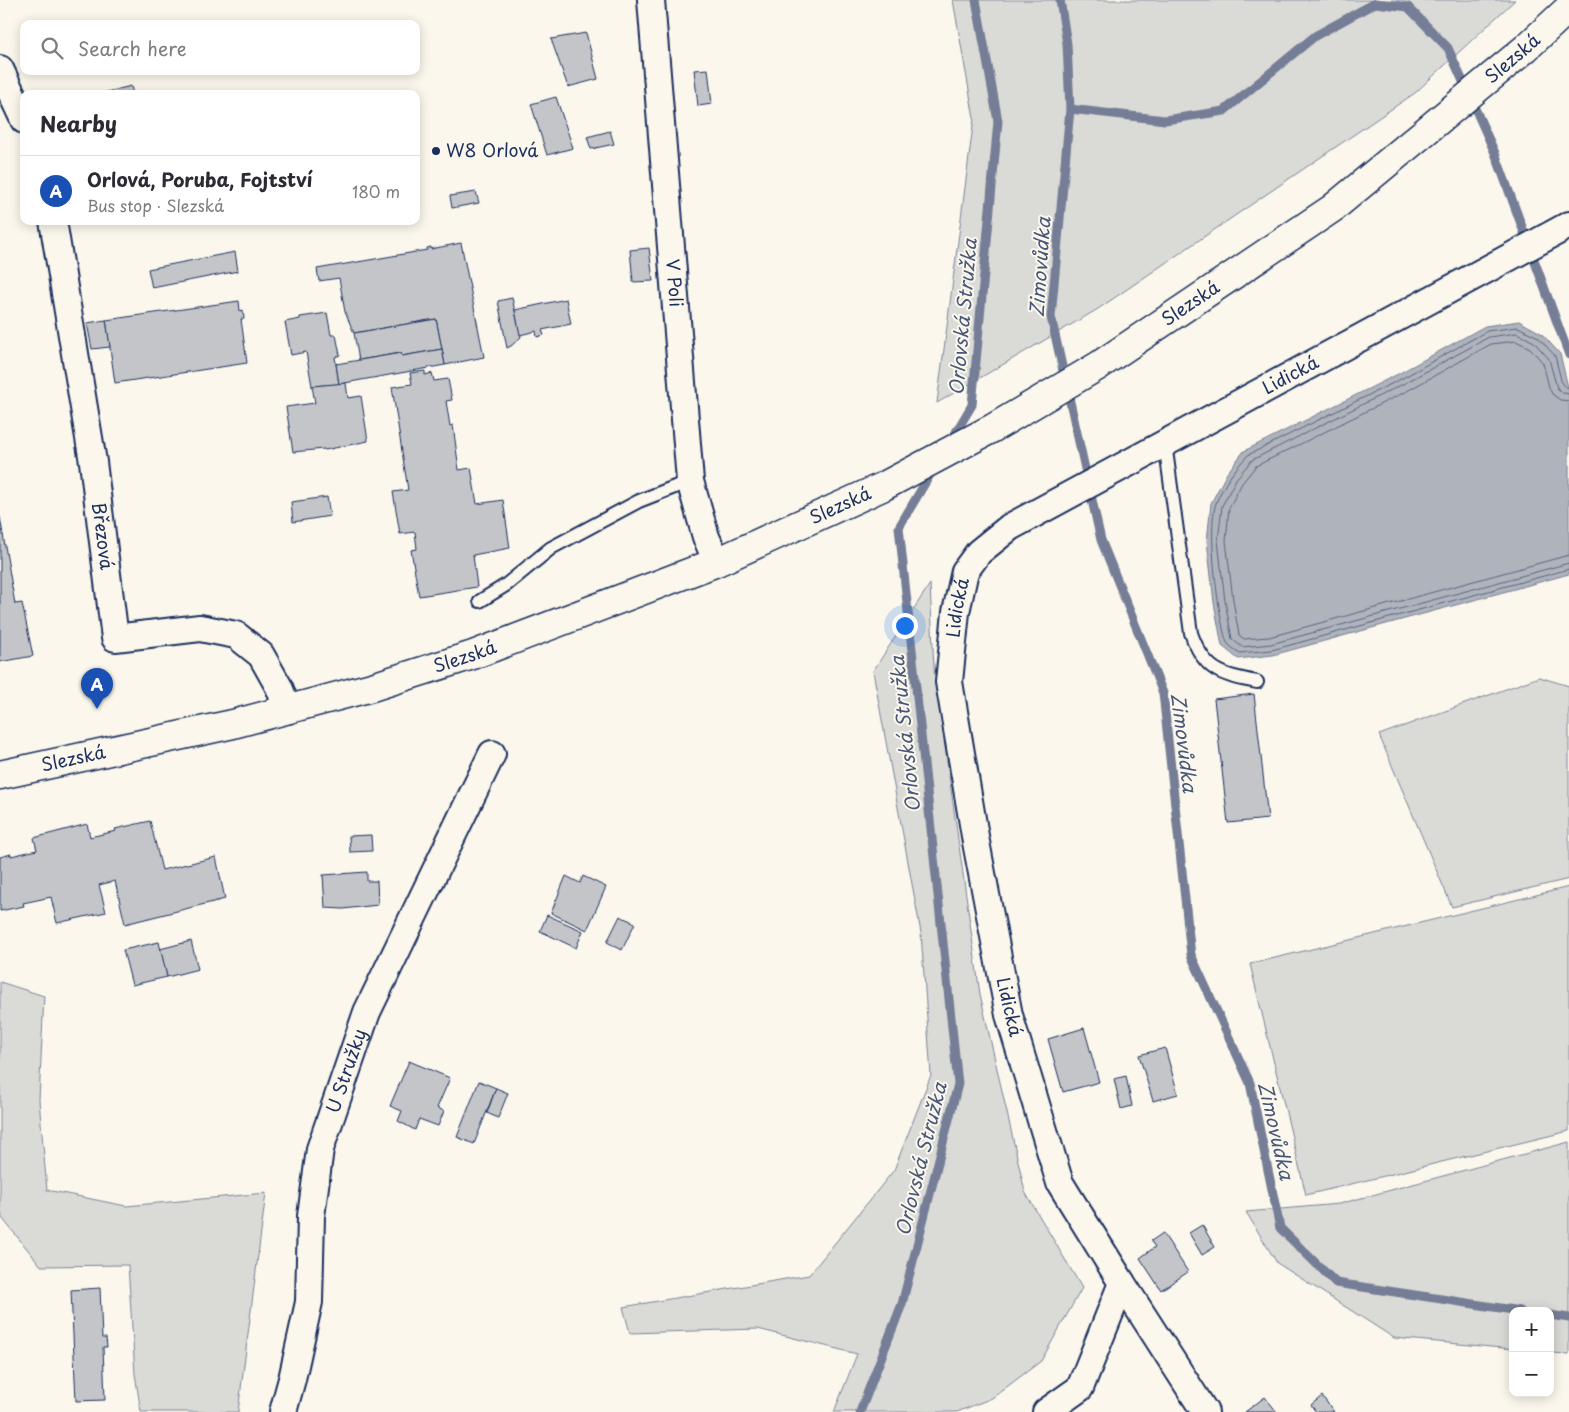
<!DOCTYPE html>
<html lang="en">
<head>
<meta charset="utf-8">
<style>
  :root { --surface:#fff; --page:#f2f2f3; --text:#2b2b33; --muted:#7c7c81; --line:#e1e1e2; --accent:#2563eb }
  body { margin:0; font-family:"Playpen Sans",sans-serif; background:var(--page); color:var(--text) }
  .controls { position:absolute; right:15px; bottom:15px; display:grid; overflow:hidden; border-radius:10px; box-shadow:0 2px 12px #0003 }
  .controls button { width:45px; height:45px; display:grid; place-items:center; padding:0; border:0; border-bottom:1px solid var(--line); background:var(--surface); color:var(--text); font:25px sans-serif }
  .you { position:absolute; left:904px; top:625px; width:18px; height:18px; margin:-12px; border:4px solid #fff; border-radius:50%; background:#1a73e8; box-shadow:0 0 0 8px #1a73e833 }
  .badge { display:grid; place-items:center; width:32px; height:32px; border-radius:50%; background:var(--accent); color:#fff; font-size:16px; font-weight:700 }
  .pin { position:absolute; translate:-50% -41px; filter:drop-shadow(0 1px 2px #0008) }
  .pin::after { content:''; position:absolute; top:26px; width:18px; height:15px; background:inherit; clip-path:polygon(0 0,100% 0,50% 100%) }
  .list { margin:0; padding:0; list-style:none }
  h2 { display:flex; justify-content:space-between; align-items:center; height:65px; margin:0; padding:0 20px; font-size:21px }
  h2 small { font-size:16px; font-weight:400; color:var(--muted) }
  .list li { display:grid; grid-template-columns:32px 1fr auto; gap:15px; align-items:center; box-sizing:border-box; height:70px; padding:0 20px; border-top:1px solid var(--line) }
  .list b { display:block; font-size:19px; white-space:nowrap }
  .list p { margin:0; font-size:16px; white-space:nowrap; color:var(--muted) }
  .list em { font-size:16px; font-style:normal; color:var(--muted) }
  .icon { flex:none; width:28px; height:28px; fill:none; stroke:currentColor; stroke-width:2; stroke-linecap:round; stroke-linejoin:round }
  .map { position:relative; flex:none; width:1569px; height:1412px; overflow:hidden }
  .search { position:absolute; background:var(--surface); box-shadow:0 2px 12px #0003; left:20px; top:20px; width:400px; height:55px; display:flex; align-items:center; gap:12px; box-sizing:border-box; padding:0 18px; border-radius:10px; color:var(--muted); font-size:19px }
  .panel { position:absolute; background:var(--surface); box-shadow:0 2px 12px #0003; left:20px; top:90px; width:400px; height:135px; border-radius:10px }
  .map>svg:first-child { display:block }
  .green { fill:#dadad7; stroke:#7a849a }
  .water { fill:#afb3bb; stroke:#747e96 }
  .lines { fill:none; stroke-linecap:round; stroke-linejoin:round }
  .shore { stroke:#566483; stroke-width:1 }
  .stream { stroke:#747e96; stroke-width:9 }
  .building { fill:#c3c5c9; stroke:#1b2f5e }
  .service-casing { stroke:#1b2f5e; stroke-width:16 }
  .minor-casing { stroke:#1b2f5e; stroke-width:30 }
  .tertiary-casing { stroke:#1b2f5e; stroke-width:31 }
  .service { stroke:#fbf7ec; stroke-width:12 }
  .minor { stroke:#fbf7ec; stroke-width:26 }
  .tertiary { stroke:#fbf7ec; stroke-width:28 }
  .poi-dot { fill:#1b2f5e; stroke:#fbf7ec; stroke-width:2 }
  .labels { text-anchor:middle; stroke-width:4; stroke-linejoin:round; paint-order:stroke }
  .street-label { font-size:18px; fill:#1b2f5e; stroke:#fbf7ec }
  .poi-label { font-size:18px; fill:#1b2f5e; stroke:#fbf7ec; text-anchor:start }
  .water-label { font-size:19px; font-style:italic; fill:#47577a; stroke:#fbf7ec }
</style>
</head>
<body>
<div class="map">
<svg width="1569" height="1412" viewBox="0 0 1569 1412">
  <rect width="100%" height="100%" fill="#fbf7ec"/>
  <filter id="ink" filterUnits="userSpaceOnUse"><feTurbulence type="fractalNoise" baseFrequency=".02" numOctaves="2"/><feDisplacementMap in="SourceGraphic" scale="10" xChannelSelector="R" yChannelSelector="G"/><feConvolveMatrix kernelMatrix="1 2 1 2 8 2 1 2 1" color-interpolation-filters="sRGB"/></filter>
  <g filter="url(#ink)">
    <!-- green -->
    <g class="green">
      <polygon points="953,0 1515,0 1415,93 1098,309 937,403 974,118"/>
      <polygon points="930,584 934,669 980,994 1025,1192 1082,1288 1041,1361 992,1398 957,1412 834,1412 857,1354 758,1329 630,1333 623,1307 809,1275 894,1170 931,1075 921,933 873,671"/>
      <polygon points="1539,677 1569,686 1569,879 1452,907 1379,735"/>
      <polygon points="1569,887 1569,1131 1306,1195 1250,964"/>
      <polygon points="0,982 44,996 39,1100 47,1190 126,1206 266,1193 238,1412 141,1412 135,1374 128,1265 41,1266 2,1218 0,1206"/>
      <polygon points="1569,1142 1569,1354 1550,1353 1550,1311 1513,1311 1513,1349 1394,1338 1277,1263 1246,1212 1339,1204"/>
    </g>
    <!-- water -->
    <polygon class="water" points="1519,321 1541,333 1560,354 1569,391 1569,574 1273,655 1238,659 1222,646 1214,603 1207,541 1211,503 1227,473 1244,451 1398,374 1485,326"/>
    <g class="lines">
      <!-- shore -->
      <g class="shore">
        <path d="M1569 387H1565L1562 384 1555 356 1538 337 1518 327 1487 331 1401 379 1248 455C1235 469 1223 485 1216 503 1207 527 1218 615 1226 640 1228 646 1235 650 1240 653L1272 650 1569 569"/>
        <polyline points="1569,394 1563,393 1557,388 1549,359 1534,342 1517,333 1489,337 1403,384 1252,460 1236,479 1222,506 1218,541 1225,601 1232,639 1242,647 1271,644 1569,563"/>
        <polyline points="1569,401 1560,400 1552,394 1549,387 1543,363 1530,348 1516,341 1491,344 1407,391 1256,466 1242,483 1229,508 1226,541 1233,600 1239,635 1244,639 1269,637 1569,555"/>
      </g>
      <!-- stream -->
      <g class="stream">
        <polyline points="1060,0 1067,44 1070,109 1051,317 1101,540 1163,693 1191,955 1250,1083 1280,1228 1336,1283 1520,1311"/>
        <polyline points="1070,109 1165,120 1224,111 1315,36 1375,3 1408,7 1448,48 1495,153 1569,355"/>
        <polyline points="950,442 972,405 998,121 976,0"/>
        <polyline points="1550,1315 1569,1318"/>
        <polyline points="860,1412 902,1304 958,1084 899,527 934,468"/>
      </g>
    </g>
    <!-- building -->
    <g class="building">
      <polygon points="586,33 598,79 568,87 551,39"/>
      <polygon points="708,69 712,104 698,106 694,70"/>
      <polygon points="131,86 133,94 99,94"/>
      <polygon points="556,97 573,148 547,155 531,104"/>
      <polygon points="610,131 614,144 591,149 587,137"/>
      <polygon points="476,192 479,203 452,208 450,196"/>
      <polygon points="461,243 484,357 445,365 436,319 354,333 345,312 339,278 319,281 317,269 427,250 427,248 431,247 431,249"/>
      <polygon points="649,248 653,281 633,282 630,250"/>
      <polygon points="235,252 238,271 152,288 148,269"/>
      <polygon points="512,298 521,337 511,346 507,348 498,301"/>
      <polygon points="566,299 571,324 542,330 544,335 537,337 536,331 520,335 515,310"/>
      <polygon points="239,301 240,311 243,310 244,319 241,319 247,363 115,383 106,320"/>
      <polygon points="327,313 331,335 336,335 340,355 335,357 339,384 312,386 306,352 291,355 285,322 300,319 300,317"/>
      <polygon points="436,319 442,349 402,356 401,353 359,360 354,333"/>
      <polygon points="106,320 110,347 92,349 87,323"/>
      <polygon points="442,349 445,365 339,384 336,364 401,353 402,356"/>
      <polygon points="425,371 425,375 432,373 434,381 448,379 452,400 446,401 450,426 453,425 459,470 471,468 477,504 503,500 510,548 473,555 477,587 419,596 411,550 417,549 415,532 400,534 393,492 408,490 392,387 412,384 410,373"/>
      <polygon points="346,383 348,398 361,396 368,441 325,450 324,449 293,452 286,407 315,403 312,386"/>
      <polygon points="327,497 330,516 293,522 291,502"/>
      <polygon points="0,517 15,604 22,603 33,656 0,662"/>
      <polygon points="1254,694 1268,819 1228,823 1214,699"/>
      <polygon points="150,821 162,870 216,857 225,899 125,924 115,881 99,885 106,912 57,923 51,897 23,903 24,906 0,911 0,857 11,854 11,856 37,850 34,838 87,824 90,837 116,831 115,829"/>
      <polygon points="371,835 372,851 350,852 349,836"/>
      <polygon points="367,872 367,881 377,881 378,905 343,909 325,908 323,875"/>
      <polygon points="566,876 580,883 583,876 606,887 587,930 551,913"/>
      <polygon points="547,915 583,931 576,948 540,931"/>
      <polygon points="620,916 635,923 622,950 607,942"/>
      <polygon points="191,941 198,969 167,977 160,949"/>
      <polygon points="159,942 167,977 132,985 123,950"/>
      <polygon points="1084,1028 1099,1082 1063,1092 1048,1039"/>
      <polygon points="1165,1048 1178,1094 1153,1101 1139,1055"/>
      <polygon points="409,1061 450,1078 437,1108 444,1111 438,1126 419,1119 415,1130 398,1121 402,1111 390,1106"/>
      <polygon points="1126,1076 1132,1106 1121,1109 1114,1079"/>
      <polygon points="479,1081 496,1088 474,1144 457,1137"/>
      <polygon points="496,1088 508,1093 498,1118 487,1113"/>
      <polygon points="1202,1225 1215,1247 1202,1255 1189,1233"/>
      <polygon points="1163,1233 1188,1272 1161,1290 1140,1258 1155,1247 1151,1241"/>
      <polygon points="100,1288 102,1338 106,1338 107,1347 103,1347 105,1400 76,1401 71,1290"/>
      <polygon points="1322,1396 1334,1412 1316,1412 1311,1405"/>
      <polygon points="1265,1397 1277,1412 1245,1412"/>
    </g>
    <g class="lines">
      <!-- service casing -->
      <g class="service-casing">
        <g id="service">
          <path d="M1165 443 1191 633C1204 671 1221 675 1257 682"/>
          <polyline points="480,601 506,585 551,548 639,501 690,481"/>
        </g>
      </g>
      <!-- minor casing -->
      <g class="minor-casing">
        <g id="minor">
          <path id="s1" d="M651 0 690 481 706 537 717 562"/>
          <polyline points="0,69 24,120"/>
          <path id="s2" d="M53 221 93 462 115 638 200 628 236 635 261 655 279 687 288 710"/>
          <polyline points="1122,1283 1205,1412"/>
          <path id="s3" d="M283 1412 292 1379 309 1302 311 1216 320 1149 367 1012 492 754"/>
          <path id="s4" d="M1046 1412 1080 1388 1122 1283 1060 1183 1009 1015 976 842 949 682 956 612 965 571 979 552 1010 527 1569 225"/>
        </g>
      </g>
      <!-- tertiary casing -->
      <g class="tertiary-casing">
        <g id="tertiary">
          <path id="s5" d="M0 775 233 724 372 687 473 655 717 562 884 486 993 428 1098 366 1333 208 1526 48 1569 8"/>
        </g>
      </g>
      <!-- service -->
      <use href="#service" class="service"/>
      <!-- minor -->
      <use href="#minor" class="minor"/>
      <!-- tertiary -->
      <use href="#tertiary" class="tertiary"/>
    </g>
  </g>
  <!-- markers -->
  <circle class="poi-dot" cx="436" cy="151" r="5"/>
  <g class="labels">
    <!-- street labels -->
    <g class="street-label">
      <text dy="6" stroke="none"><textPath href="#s5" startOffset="1695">Slezská</textPath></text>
      <text dy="6" stroke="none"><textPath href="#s1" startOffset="284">V Poli</textPath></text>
      <text dy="6" stroke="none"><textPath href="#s5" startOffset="1290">Slezská</textPath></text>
      <text dy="6" stroke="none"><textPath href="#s4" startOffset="1281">Lidická</textPath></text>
      <text dy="6" stroke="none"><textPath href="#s5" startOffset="885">Slezská</textPath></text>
      <text dy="6" stroke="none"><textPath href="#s2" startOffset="319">Březová</textPath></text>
      <text dy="6" stroke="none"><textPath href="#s4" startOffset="861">Lidická</textPath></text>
      <text dy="6" stroke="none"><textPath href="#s5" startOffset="480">Slezská</textPath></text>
      <text dy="6" stroke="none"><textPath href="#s5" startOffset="75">Slezská</textPath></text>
      <text transform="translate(1009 1007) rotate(77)" y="6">Lidická</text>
      <text dy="6" stroke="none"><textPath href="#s3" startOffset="349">U Stružky</textPath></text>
    </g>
    <!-- poi labels -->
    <g class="poi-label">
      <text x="446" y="157">W8 Orlová</text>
    </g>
    <!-- water labels -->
    <g class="water-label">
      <text transform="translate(1040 267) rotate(-86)" y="7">Zimovůdka</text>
      <text transform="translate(963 317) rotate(-85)" y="7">Orlovská Stružka</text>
      <text transform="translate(905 734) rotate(-96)" y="7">Orlovská Stružka</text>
      <text transform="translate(1184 743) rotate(83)" y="7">Zimovůdka</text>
      <text transform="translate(1276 1131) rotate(77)" y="7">Zimovůdka</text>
      <text transform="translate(921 1159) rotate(-76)" y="7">Orlovská Stružka</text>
    </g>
  </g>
</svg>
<div class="controls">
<button>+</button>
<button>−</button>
</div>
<div class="you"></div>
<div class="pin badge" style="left:97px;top:709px;background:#1a4fb4">A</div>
<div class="search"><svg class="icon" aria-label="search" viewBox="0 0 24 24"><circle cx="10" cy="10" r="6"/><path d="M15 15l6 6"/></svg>Search here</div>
<section class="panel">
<h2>Nearby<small></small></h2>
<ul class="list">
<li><span class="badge" style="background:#1a4fb4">A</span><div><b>Orlová, Poruba, Fojtství</b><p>Bus stop · Slezská</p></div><em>180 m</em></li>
</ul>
</section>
</div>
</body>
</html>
